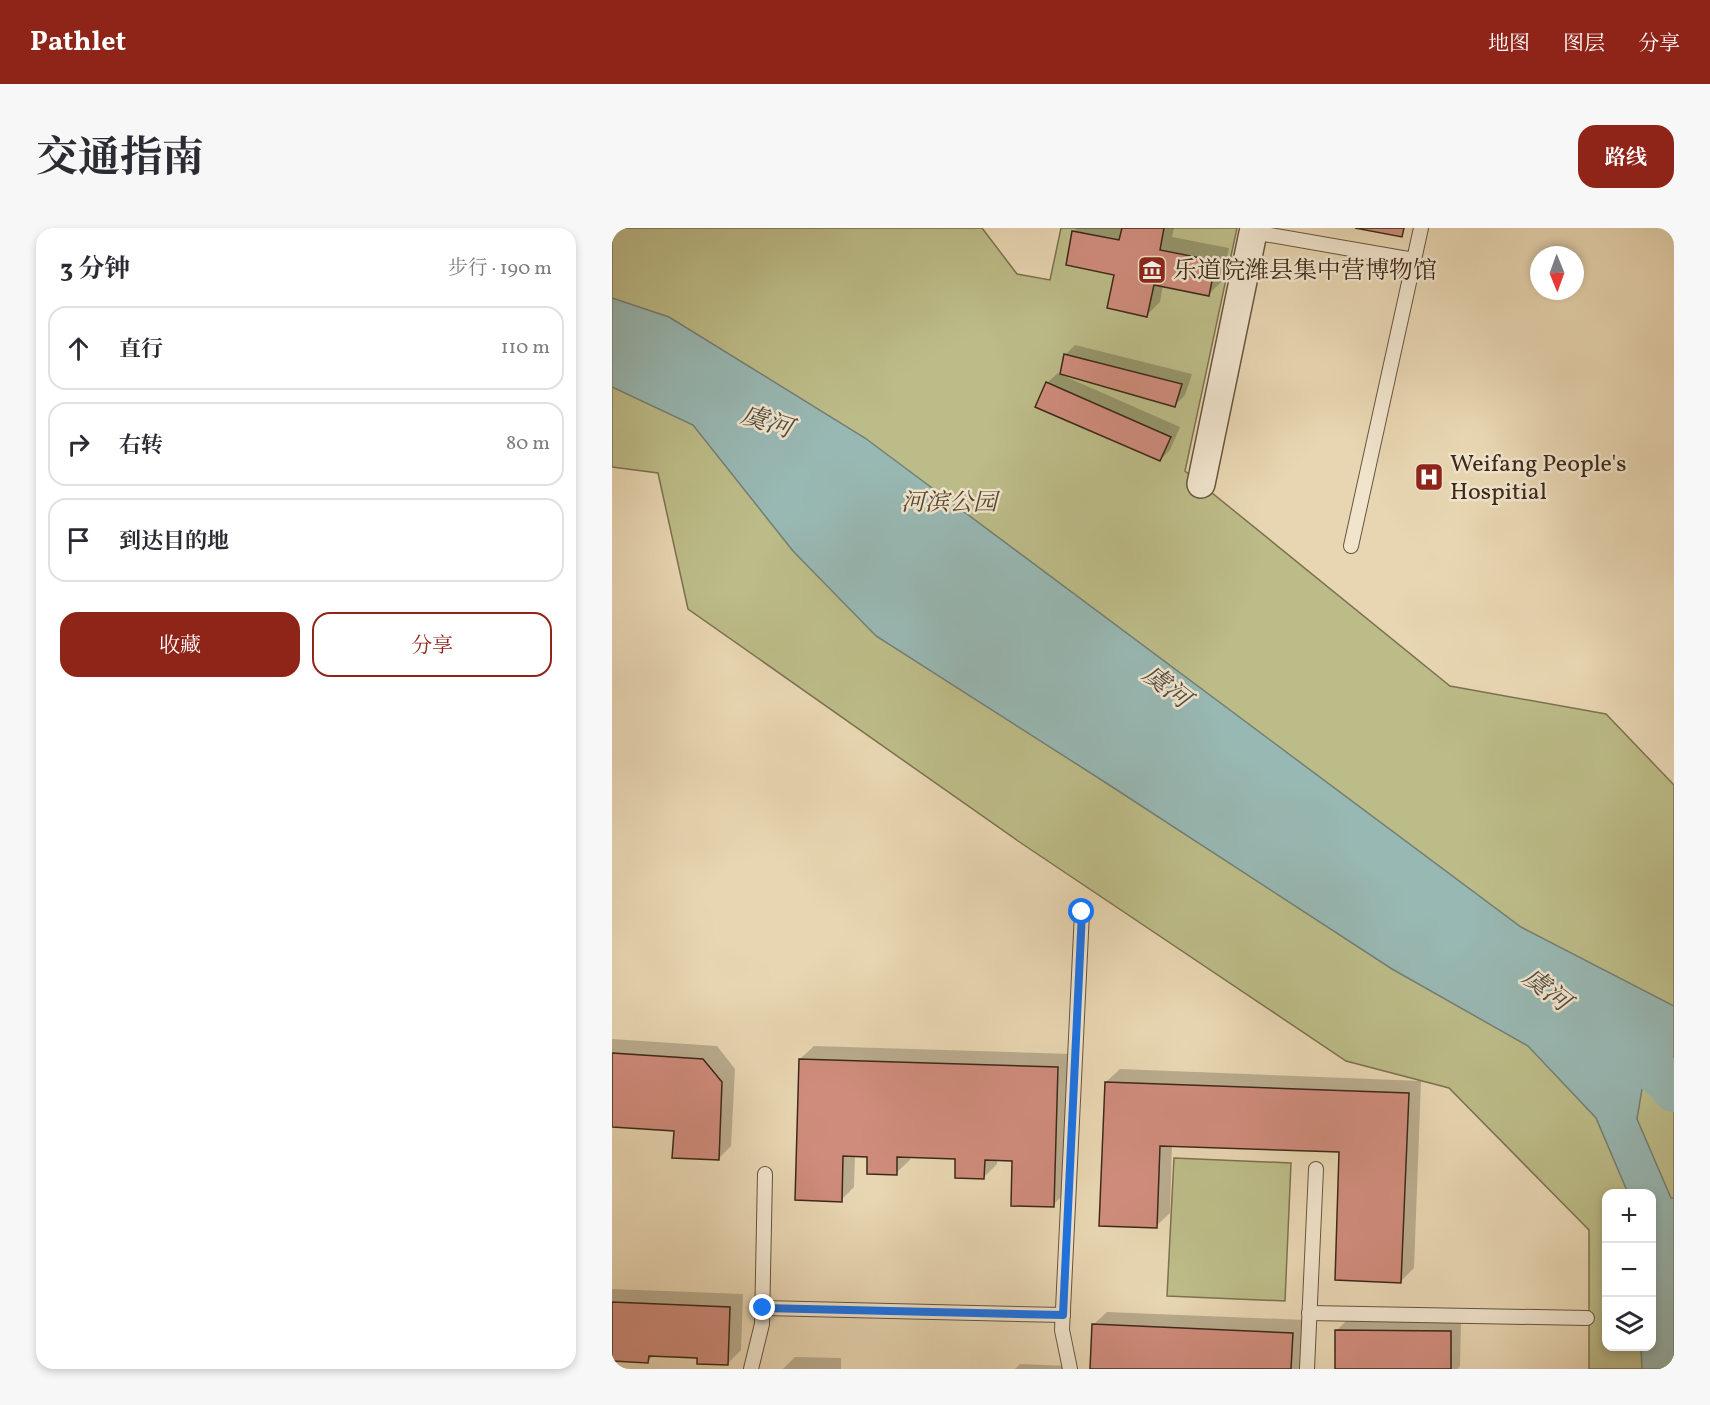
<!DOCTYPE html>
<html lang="zh">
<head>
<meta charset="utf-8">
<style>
  :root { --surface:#fff; --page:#f7f7f7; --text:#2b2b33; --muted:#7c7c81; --line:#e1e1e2; --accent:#8f2418 }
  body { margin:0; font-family:Vollkorn,"Noto Serif SC",serif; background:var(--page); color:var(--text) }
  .controls { position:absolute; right:18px; bottom:18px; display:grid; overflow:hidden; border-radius:12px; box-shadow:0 3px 9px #0003 }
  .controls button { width:54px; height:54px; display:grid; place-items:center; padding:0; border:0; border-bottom:2px solid var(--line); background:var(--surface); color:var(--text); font:30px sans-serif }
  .compass { position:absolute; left:918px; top:18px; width:54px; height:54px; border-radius:50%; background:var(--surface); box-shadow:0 3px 9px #0003; rotate:179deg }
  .stop { position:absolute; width:18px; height:18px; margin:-14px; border:4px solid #1a73e8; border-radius:50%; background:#fff }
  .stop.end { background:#1a73e8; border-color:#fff; box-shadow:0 2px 6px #0008 }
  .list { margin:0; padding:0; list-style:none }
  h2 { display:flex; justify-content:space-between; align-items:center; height:78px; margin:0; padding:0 24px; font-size:26px }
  h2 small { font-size:20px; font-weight:400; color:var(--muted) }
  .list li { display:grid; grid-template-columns:39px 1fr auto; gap:18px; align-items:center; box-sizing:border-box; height:84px; margin:0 12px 12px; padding:0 12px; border:2px solid var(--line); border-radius:18px }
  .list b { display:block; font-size:22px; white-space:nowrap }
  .list em { font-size:20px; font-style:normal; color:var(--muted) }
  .actions { display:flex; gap:12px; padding:18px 24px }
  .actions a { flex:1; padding:14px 0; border:2px solid var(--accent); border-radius:18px; text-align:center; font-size:21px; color:var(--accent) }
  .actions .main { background:var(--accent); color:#fff }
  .icon { flex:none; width:33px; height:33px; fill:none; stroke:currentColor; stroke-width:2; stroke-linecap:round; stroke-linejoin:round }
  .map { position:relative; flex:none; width:1062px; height:1141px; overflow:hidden; border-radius:18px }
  header { display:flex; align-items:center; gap:36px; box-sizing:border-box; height:84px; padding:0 30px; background:var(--accent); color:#fff }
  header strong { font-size:28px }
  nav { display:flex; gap:33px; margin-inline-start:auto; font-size:21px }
  .intro { display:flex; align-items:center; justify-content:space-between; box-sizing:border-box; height:144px; padding:0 36px }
  h1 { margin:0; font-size:42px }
  .button { padding:15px 27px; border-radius:18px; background:var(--accent); color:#fff; font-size:21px; font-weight:700 }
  main { display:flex; gap:36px; padding:0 36px }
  aside { flex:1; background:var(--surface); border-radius:18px; box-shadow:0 3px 9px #0003 }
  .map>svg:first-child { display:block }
  .green { fill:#bcbc88; stroke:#7c7250; stroke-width:1.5; fill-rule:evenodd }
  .water { fill:#98b8b3; stroke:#747f75; stroke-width:1.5 }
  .shadow { fill:#0003 }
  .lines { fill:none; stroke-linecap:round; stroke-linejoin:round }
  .river { stroke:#98b8b3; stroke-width:44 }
  .building { fill:#cf8c7c; stroke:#3d2918; stroke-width:1.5 }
  .lane-casing { stroke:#68543e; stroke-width:16 }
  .street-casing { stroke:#68543e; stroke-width:30 }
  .lane { stroke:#f0e4cd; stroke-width:14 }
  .street { stroke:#f0e4cd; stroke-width:27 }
  .route { stroke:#1a73e8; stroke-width:8 }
  .labels { text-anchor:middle; stroke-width:5; stroke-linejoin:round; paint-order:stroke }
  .poi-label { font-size:24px; fill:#3d2918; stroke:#f0e4cd; text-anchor:start }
  .park-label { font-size:24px; font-style:italic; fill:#56462e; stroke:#f0e4cd }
  .water-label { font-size:26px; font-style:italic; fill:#544d3f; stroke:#f0e4cd }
</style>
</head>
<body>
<header>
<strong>Pathlet</strong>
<nav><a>地图</a><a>图层</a><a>分享</a></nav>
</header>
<div class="intro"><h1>交通指南</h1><a class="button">路线</a></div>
<main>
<aside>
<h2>3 分钟<small>步行 · 190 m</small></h2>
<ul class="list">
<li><svg class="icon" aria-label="ahead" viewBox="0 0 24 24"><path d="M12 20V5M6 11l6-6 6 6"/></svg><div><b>直行</b></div><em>110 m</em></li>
<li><svg class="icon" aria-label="right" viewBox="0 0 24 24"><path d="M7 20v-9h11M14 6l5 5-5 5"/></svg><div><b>右转</b></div><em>80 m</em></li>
<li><svg class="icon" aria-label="arrive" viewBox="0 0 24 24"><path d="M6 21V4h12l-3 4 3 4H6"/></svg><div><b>到达目的地</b></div></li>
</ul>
<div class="actions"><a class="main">收藏</a><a>分享</a></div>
</aside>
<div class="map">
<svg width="1062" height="1141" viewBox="0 0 1062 1141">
  <rect width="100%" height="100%" fill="#e8d6b2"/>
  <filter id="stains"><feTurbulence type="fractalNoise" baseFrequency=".00333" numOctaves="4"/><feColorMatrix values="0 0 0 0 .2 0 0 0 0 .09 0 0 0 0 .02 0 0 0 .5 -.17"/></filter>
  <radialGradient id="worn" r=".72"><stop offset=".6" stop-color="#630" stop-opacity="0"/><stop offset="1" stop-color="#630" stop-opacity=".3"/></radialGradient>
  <!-- green -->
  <g class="green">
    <path d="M0 0H370L405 46 438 52 449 0H625L573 243 838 458 994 486 1062 557V1141H977V1002L837 860 734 833 406 613 76 381 46 245 0 239ZM994 966H1040V1118H994Z"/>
    <polygon points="562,930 679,935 673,1073 555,1068"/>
  </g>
  <!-- water -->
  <polygon class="water" points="0,70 57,89 253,210 909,699 1062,778 1062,843 1030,861 1025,891 1059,970 1062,970 1062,1141 1030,1141 1029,1119 1040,1118 1040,966 1016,965 984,890 916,818 780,741 488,551 264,408 181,323 81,197 0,159"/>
  <!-- shadow -->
  <g class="shadow">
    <polygon points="465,0 562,0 560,9 617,20 610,53 597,66 551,57 548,74 535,87 504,46 462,3"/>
    <polygon points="463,117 580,146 573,167 563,177 453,146 452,148 568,199 558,222 548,232 435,155 446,145 449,147 453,127"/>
    <polygon points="0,811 105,818 123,841 119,918 106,931 64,901 0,898"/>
    <polygon points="202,818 459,826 454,964 441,977 402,932 385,931 385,936 372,949 345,929 298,928 298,932 284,945 257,928 243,927 242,959 229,972 188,831"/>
    <polygon points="508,841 809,853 802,1040 789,1053 729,923 560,916 558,985 544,998 494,854"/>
    <polygon points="0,1061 131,1066 129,1122 115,1136 86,1129 42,1127 36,1133 0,1132"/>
    <polygon points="495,1084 694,1092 692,1141 479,1141 481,1097"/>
    <polygon points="735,1092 849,1093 848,1138 846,1141 725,1141 725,1102"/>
    <polygon points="183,1129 229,1130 229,1141 171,1141"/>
    <polygon points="408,1136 457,1138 457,1141 403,1141"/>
  </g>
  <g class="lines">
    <!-- river -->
    <polyline class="river" points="1004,812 1060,857 1062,862"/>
  </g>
  <!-- building -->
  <g class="building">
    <polygon points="510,0 552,0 548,22 604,33 597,68 542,57 535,89 495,80 502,47 454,37 460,3 507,12"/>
    <polygon points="743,0 792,0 790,9"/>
    <polygon points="452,126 570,156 563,179 448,146"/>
    <polygon points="434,154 559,209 548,233 423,179"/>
    <polygon points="0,825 91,831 110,854 107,932 60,930 62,903 0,899"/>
    <polygon points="187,831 446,839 442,979 399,978 400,933 373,932 372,951 343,950 343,931 285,929 285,947 255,946 255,929 231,928 230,974 183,972"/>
    <polygon points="493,854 797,865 789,1055 723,1052 727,924 548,918 545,1000 487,998"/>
    <polygon points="0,1074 118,1079 116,1137 85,1136 85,1130 37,1128 36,1135 0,1133"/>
    <polygon points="480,1096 681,1105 679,1141 478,1141"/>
    <polygon points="723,1102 839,1103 839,1141 723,1141"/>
  </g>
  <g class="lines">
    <!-- lane casing -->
    <g class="lane-casing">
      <g id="lane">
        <polyline points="641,4 802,32"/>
        <polyline points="739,318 809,0"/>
        <polyline points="151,1080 451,1087"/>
        <polyline points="697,1085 975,1090"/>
        <polyline points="139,1141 150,1096 153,946"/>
        <polyline points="458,1141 450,1102 470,684"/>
        <polyline points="695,1141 704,941"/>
      </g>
    </g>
    <!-- street casing -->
    <g class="street-casing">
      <polyline id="street" points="589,256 642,0"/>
    </g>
    <!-- lane -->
    <use href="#lane" class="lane"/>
    <!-- street -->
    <use href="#street" class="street"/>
  </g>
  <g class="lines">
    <!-- route -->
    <polyline class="route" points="151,1080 451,1087 470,684"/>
  </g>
  <!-- icons -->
  <defs>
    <g id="museum-square" transform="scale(1.5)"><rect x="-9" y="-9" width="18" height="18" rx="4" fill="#8f2418" stroke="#f0e4cd"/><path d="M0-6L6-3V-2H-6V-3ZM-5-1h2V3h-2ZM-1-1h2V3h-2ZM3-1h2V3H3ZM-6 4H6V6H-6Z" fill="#fff"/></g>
    <g id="hospital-square" transform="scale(1.5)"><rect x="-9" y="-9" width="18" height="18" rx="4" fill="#8f2418" stroke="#f0e4cd"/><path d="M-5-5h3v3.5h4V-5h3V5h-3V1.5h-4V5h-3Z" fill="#fff"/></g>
  </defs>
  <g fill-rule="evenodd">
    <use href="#museum-square" x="540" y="42"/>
    <use href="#hospital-square" x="817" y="249"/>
  </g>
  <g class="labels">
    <!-- poi labels -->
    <g class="poi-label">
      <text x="561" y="50">乐道院潍县集中营博物馆</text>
      <text x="838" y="243">Weifang People's<tspan x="838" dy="28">Hospitial</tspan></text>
    </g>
    <!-- park labels -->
    <g class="park-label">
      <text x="337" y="282">河滨公园</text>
    </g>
    <!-- water labels -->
    <g class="water-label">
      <text transform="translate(155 193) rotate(18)" y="9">虞河</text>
      <text transform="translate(555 458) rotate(38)" y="9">虞河</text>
      <text transform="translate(935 761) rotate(38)" y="9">虞河</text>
    </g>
  </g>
  <rect width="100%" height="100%" filter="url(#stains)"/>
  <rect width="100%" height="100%" fill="url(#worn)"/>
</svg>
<div class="controls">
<button>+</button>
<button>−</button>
<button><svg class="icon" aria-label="layers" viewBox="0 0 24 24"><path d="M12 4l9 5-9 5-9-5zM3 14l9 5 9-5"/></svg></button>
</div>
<svg class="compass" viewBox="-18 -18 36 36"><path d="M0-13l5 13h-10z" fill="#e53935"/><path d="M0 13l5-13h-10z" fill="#7c7c81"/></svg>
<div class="stop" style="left:470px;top:684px"></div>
<div class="stop end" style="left:151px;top:1080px"></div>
</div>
</main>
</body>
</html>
